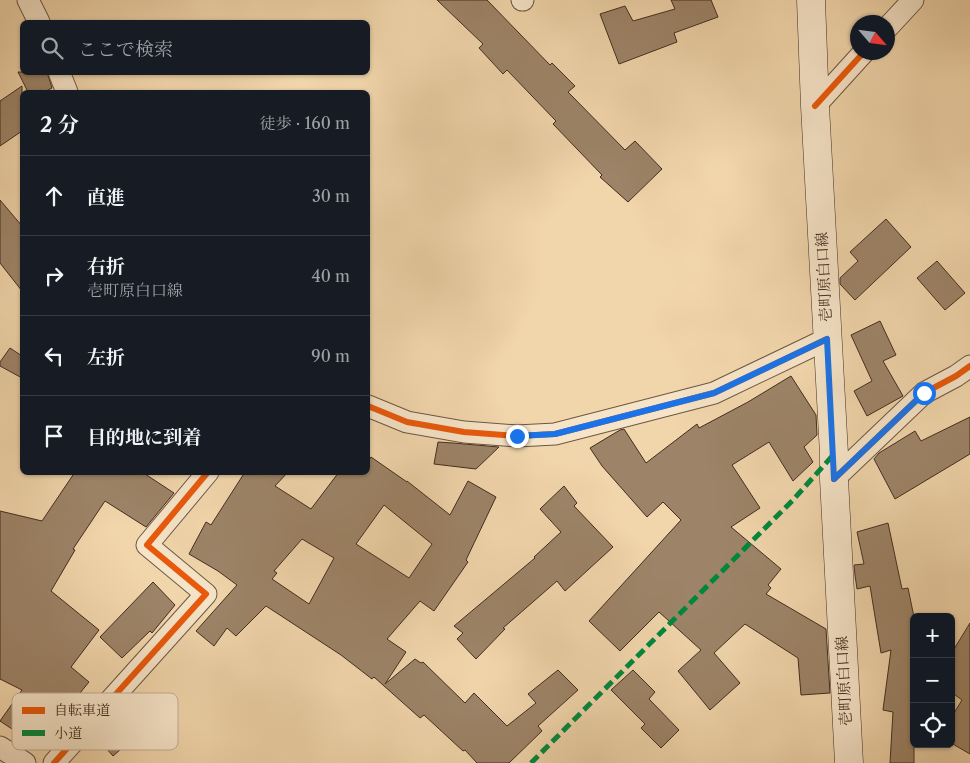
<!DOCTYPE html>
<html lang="ja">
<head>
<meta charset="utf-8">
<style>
  :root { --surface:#171b24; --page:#242831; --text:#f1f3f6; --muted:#9ea1a6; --line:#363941 }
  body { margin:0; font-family:"Libre Caslon Text","Noto Serif JP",serif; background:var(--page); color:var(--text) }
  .controls { position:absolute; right:15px; bottom:15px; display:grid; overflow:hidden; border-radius:8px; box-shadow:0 1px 4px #0004 }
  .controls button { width:45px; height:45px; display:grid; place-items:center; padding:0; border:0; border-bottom:1px solid var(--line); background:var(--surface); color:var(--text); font:25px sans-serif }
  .compass { position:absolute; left:850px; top:15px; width:45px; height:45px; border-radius:50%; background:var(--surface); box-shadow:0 1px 4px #0004; rotate:118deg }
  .stop { position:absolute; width:15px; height:15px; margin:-11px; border:4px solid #1a73e8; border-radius:50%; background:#fff }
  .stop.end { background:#1a73e8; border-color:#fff; box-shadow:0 1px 5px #0008 }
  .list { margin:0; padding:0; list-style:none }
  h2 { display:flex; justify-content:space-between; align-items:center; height:65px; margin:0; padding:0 20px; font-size:21px }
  h2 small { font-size:16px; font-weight:400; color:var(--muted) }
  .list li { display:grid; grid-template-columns:32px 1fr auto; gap:15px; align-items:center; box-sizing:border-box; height:80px; padding:0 20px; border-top:1px solid var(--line) }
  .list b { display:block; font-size:19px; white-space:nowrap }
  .list p { margin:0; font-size:16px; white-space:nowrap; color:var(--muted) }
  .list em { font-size:16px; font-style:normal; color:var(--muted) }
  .icon { flex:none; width:28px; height:28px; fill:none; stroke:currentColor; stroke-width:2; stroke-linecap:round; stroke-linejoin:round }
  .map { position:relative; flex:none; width:970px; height:763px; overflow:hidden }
  .search { position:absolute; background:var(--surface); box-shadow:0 1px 4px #0004; left:20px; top:20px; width:350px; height:55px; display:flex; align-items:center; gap:12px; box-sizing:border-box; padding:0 18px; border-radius:8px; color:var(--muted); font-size:19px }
  .panel { position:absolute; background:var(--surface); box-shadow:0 1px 4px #0004; left:20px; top:90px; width:350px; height:385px; border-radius:8px }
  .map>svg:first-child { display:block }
  .building { fill:#9d8468; stroke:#422d1f; fill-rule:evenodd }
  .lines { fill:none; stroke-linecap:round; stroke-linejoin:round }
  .minor-casing { stroke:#6e5742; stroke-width:23 }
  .secondary-casing { stroke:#422d1f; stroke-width:29 }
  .minor { stroke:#f6e4c8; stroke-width:21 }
  .secondary { stroke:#f6e4c8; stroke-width:28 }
  .quiet { stroke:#00873e; stroke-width:5; stroke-dasharray:10 5; stroke-linecap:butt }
  .cycleway-casing { stroke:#f6e4c8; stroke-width:9 }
  .cycleway { stroke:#e8590c; stroke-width:6 }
  .route { stroke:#1a73e8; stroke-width:6 }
  .labels { text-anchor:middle; stroke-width:4; stroke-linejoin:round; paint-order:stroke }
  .street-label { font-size:15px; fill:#422d1f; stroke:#f6e4c8 }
  .key { fill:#f6e4c8; stroke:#c0ad95; stroke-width:1 }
  .key-label { font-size:14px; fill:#422d1f }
</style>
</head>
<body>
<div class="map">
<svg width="970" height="763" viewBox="0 0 970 763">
  <rect width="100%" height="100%" fill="#f1d5ab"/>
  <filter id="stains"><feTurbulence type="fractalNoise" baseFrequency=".004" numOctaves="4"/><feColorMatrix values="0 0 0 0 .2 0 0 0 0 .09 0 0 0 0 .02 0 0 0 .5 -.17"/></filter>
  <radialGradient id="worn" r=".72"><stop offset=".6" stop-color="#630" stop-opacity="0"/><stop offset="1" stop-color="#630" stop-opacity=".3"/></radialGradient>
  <!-- building -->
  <g class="building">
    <polygon points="437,0 487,0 550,65 552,63 575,86 568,92 625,150 635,141 662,169 628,202 600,177 602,175 553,124 556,121 507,70 503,74 479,48 483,44"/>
    <polygon points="671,0 711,0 718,17 674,33 677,42 619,64 600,14 625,6 633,21 675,9"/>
    <polygon points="18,72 47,72 52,88 44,92 28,92"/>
    <polygon points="22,86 22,131 0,146 0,101"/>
    <polygon points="0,200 22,226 22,291 0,263"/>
    <polygon points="886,219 911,247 855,300 840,284 840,278 858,261 850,252"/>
    <polygon points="937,261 965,293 945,310 917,278"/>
    <polygon points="880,321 896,355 883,361 903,396 867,416 854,391 872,381 851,335"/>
    <polygon points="10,348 22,356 22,378 0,366 0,362"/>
    <polygon points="791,376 816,415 817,435 804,447 813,462 793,481 769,442 732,465 760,508 731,527 781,569 768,585 771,588 766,594 826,629 830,693 801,695 798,658 745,624 714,653 740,683 710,710 678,671 701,650 659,612 620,651 589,621 681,520 663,502 647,517 602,466 590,448 620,430 624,429 646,463 697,424 699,428 748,402"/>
    <polygon points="970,417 970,454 895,499 874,459 879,453 915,431 921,441"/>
    <polygon points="438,442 453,443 499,447 476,469 434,464"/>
    <path d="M371 457 407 482V481L450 515 468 481 496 497 466 560 468 562 434 611 420 601 387 639 406 652 385 684 415 659 421 663 423 662 465 703 474 693 507 726 536 703 528 694 558 670 578 690 538 726 542 731 509 763H477L465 750 463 751 424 715 420 718 374 677 372 679 341 655 266 606 236 636 227 628 214 646 196 631 237 585 218 571 189 554 206 522 211 525 245 472H288L275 486 311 509 339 472H368V462ZM384 505 432 544 409 578 356 544ZM302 539 334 558 309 604 272 579 277 573 274 571Z"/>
    <polygon points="75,472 142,472 174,493 146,527 105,501 73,549 75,550 51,591 99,630 71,667 89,682 71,704 66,699 36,745 0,721 22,690 0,679 0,511 42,521"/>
    <polygon points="564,486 577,503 574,506 613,547 565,591 557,581 503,628 505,629 476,659 457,639 463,633 454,626 535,558 534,557 561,532 540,509"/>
    <polygon points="888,523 902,589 908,588 914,617 914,763 890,763 893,712 883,710 891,650 881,653 870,586 857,589 855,575 854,565 864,564 857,532"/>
    <polygon points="153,582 175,605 152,633 150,631 122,658 100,637"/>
    <polygon points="970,623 970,754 951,743 951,718 962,700 951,692 951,654"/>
    <polygon points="633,670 655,692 649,699 679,730 661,748 641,728 645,724 611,690"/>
    <polygon points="136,707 151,723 113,756 99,740"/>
  </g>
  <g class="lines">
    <!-- minor casing -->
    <g class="minor-casing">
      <g id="minor">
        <polyline points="28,0 39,22"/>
        <polyline points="522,0 523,0"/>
        <polyline points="888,27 913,0"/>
        <polyline points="59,72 67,92"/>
        <polyline points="815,106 864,52"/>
        <polyline points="368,406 407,422 464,432 517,436 555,434 714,393 827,339"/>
        <polyline points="834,479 924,393 956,376 970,366"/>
        <polyline points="0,747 25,763"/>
        <polyline points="54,763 206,594 147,545 208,472"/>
      </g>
    </g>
    <!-- secondary casing -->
    <g class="secondary-casing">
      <polyline id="secondary" points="811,0 815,106 834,454 834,479 849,763"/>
    </g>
    <!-- minor -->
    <use href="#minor" class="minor"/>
    <!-- secondary -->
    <use href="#secondary" class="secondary"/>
    <!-- quiet -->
    <polyline class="quiet" points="531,763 793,500 834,454"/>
    <!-- cycleway casing -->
    <g class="cycleway-casing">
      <g id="cycleway">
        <polyline points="815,106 864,52"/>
        <polyline points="368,406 407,422 464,432 517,436 555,434 714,393 827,339"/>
        <polyline points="834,479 924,393 956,376 970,366"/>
        <polyline points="54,763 206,594 147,545 208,472"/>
      </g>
    </g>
    <!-- cycleway -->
    <use href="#cycleway" class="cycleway"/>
  </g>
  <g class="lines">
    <!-- route -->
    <polyline class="route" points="517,436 555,434 714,393 827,339 834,479 924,393"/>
  </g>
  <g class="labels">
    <!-- street labels -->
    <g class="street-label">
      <text transform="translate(824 277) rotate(-93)" y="5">壱町原白口線</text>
      <text transform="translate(844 681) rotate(-93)" y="5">壱町原白口線</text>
    </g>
  </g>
  <!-- legend -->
  <rect x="12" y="693" width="166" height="57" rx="8" class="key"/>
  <rect x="22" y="707" width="23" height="7" fill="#e8590c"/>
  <rect x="22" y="730" width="23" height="6" fill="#00873e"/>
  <g class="key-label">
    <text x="54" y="715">自転車道</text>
    <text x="54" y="738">小道</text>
  </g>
  <rect width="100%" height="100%" filter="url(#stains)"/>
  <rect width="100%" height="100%" fill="url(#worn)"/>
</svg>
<div class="controls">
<button>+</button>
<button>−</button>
<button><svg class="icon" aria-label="locate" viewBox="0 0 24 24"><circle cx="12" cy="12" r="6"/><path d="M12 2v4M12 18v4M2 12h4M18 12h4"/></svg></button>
</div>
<svg class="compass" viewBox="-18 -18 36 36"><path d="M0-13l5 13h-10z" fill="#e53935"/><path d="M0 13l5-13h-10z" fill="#9ea1a6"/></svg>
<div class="stop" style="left:924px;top:393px"></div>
<div class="stop end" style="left:517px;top:436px"></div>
<div class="search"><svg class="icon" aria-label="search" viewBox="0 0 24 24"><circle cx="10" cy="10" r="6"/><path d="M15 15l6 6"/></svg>ここで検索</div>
<section class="panel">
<h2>2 分<small>徒歩 · 160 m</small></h2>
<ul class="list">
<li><svg class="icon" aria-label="ahead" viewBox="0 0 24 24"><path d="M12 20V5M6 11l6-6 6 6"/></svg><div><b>直進</b></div><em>30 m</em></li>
<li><svg class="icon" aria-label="right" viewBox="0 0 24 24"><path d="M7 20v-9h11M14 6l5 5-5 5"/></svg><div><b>右折</b><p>壱町原白口線</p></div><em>40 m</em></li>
<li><svg class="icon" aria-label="left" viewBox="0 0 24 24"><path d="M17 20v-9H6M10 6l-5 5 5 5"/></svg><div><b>左折</b></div><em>90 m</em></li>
<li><svg class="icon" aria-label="arrive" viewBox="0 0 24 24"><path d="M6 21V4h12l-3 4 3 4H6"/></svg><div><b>目的地に到着</b></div></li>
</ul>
</section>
</div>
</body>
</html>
